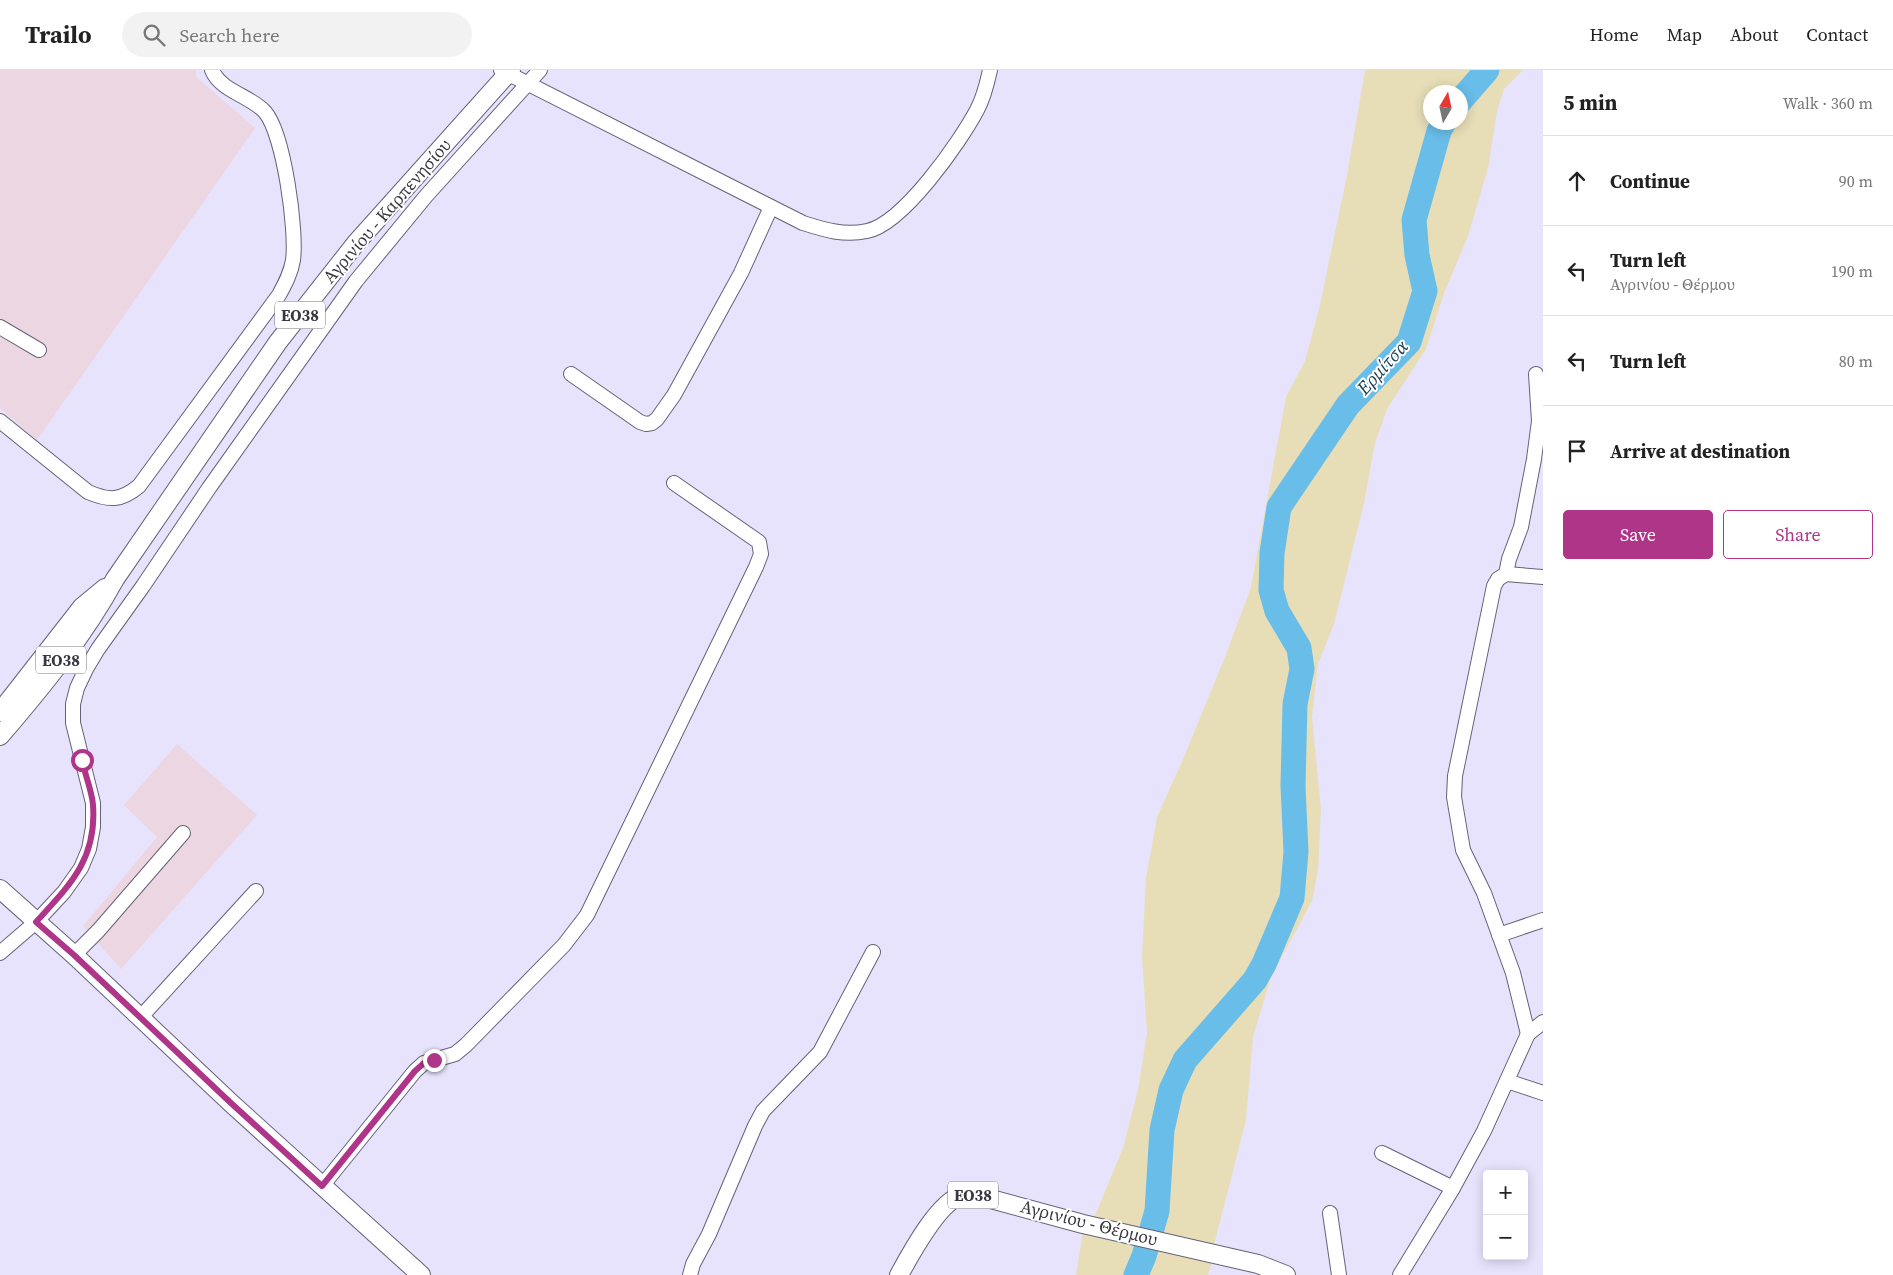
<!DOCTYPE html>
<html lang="en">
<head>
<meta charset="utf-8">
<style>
  :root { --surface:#fff; --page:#f2f2f2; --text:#222; --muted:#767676; --line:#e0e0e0; --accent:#af3589 }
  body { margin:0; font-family:"Source Serif 4",serif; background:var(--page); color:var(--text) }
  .controls { position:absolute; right:15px; bottom:15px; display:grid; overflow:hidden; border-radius:5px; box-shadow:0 2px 12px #0003 }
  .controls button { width:45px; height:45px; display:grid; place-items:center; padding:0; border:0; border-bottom:1px solid var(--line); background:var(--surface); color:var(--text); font:25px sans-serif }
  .compass { position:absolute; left:1423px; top:15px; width:45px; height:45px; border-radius:50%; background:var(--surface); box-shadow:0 2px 12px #0003; rotate:9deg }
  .stop { position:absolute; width:15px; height:15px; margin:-11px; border:4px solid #af3589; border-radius:50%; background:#fff }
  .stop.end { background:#af3589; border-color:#fff; box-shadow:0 1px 5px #0008 }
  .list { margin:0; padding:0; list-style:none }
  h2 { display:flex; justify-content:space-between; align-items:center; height:65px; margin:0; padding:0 20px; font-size:21px }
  h2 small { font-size:16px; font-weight:400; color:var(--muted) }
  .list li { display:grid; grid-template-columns:32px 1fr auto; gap:15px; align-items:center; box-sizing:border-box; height:90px; padding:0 20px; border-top:1px solid var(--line) }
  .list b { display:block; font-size:19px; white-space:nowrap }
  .list p { margin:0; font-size:16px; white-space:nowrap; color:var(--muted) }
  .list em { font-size:16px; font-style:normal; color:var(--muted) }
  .actions { display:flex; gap:10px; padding:15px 20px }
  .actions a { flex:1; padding:11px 0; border:1px solid var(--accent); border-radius:5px; text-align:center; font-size:18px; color:var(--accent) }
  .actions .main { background:var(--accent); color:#fff }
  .icon { flex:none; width:28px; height:28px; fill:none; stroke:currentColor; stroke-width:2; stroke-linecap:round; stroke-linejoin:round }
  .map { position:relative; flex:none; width:1543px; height:1205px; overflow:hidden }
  header { display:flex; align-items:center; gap:30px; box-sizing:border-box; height:70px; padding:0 25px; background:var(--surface); border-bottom:1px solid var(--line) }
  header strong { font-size:24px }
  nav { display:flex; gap:28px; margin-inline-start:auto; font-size:18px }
  .search { width:350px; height:45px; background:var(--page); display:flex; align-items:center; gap:12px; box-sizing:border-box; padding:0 18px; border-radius:28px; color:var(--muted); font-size:19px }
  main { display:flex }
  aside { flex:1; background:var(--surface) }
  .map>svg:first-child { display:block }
  .industrial { fill:#ecd6e2 }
  .sand { fill:#e7deb8; fill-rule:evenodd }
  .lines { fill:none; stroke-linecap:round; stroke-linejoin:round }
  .river { stroke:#69bde9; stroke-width:25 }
  .minor-casing { stroke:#656277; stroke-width:16 }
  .major-casing { stroke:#656277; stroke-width:20 }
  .minor { stroke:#fff; stroke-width:14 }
  .major { stroke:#fff; stroke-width:18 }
  .route { stroke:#af3589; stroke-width:6 }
  .labels { text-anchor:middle; stroke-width:4; stroke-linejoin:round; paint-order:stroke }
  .shield { fill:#fff; stroke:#74737a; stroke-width:1 }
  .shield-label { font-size:16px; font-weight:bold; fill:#383741 }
  .street-label { font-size:18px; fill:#383741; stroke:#fff }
  .water-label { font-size:19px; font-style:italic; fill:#183d50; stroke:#fff }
</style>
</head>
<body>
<header>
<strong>Trailo</strong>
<div class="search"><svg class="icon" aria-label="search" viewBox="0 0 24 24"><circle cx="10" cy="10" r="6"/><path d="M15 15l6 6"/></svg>Search here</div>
<nav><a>Home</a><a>Map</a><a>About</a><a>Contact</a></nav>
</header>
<main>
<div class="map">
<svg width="1543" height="1205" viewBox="0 0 1543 1205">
  <rect width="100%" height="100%" fill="#e7e3fc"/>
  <!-- industrial -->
  <g class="industrial">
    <polygon points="0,0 196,0 196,7 255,58 37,370 0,338"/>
    <polygon points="177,674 257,745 121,899 83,856 157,767 124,735"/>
  </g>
  <!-- sand -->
  <g class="sand">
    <path d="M1365 0H1523L1504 19 1497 41 1488 98 1468 166 1444 223 1426 279 1387 339 1375 373 1364 433 1334 554 1318 594 1312 647 1321 740 1318 801 1312 831 1271 907 1253 967 1246 1050 1214 1175 1094 1148 1123 1078 1138 1020 1147 963 1142 887 1146 808 1157 747 1184 687 1225 587 1251 517 1286 327 1305 291 1320 235 1348 100ZM1430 22H1460V52H1430Z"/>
    <polygon points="1083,1162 1212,1191 1208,1205 1076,1205"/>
  </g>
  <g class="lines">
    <!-- river -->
    <g class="river">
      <polyline points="1460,31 1487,0"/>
      <polyline points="1136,1205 1144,1186 1157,1141 1162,1060 1171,1020 1185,990 1255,910 1264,894 1292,828 1296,782 1293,716 1295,634 1302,599 1299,578 1277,541 1271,520 1272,483 1279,437 1348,335 1409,272 1425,221 1417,185 1414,150 1439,61 1444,52"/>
    </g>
    <!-- minor casing -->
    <g class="minor-casing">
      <g id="minor">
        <path d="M501 0 803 153C825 160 844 166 867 161 903 154 960 72 977 40 984 27 987 14 990 0"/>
        <polyline points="0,257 39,280"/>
        <polyline points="571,304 640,352 646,354 652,353 657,349 674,325 741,203 771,137"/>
        <path d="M0 351 88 422C109 431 121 431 139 416L279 225C285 214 291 203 293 190 297 161 284 64 265 42 251 26 220 21 212 0"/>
        <polyline points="1506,504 1509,489 1521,457 1534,389 1539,351 1536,304"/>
        <polyline points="1499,865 1543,850"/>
        <polyline points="0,883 36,852 64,822 81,798 89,779 93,757 93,733 73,653 73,634 77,618 86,599 98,579 143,516 209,418 356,211 426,126 540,0"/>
        <polyline points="74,885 98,861 183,763"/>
        <polyline points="140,948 256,821"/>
        <polyline points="1528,964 1513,903 1484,823 1463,780 1454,727 1455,706 1494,516 1498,509 1506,504 1543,507"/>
        <polyline points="1507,1011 1543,1023"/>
        <polyline points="1382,1083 1453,1118"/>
        <polyline points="322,1116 415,1001 424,993 455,984 466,975 564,875 587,845 756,497 761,484 759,472 674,413"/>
        <polyline points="1330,1143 1339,1205"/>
        <polyline points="690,1205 693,1194 709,1164 755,1056 763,1041 820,982 873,882"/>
        <polyline points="1400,1205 1453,1118 1484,1061 1528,964 1543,952"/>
      </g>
    </g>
    <!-- major casing -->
    <g class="major-casing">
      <g id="major">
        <polyline points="0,642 82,537 105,518"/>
        <path d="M0 666C42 617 84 566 115 509L278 272 356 173 511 0"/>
        <polyline points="0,819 74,885 232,1034 421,1205"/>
        <path d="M899 1205C910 1185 939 1131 961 1126 965 1124 972 1125 976 1125L1083 1154 1258 1194 1286 1205"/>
      </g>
    </g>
    <!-- minor -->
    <use href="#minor" class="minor"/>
    <!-- major -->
    <use href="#major" class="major"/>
  </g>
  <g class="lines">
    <!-- route -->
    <path class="route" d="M82 690C85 705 92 721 93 735 97 789 70 815 36 852L74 885 232 1034 322 1116 415 1001 424 993 434 990"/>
  </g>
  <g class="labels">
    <!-- shield labels -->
    <g class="shield">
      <rect x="275" y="231.5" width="50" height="27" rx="4"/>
      <rect x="36" y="576.5" width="50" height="27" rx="4"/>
      <rect x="948" y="1111.5" width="50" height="27" rx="4"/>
    </g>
    <g class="shield-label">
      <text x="300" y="251">ΕΟ38</text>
      <text x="61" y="596">ΕΟ38</text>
      <text x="973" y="1131">ΕΟ38</text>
    </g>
    <!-- street labels -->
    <g class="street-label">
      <text transform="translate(387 141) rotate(-49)" y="6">Αγρινίου - Καρπενησίου</text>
      <text transform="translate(1089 1153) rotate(14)" y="6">Αγρινίου - Θέρμου</text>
    </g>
    <!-- water labels -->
    <g class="water-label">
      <text transform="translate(1382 297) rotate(-48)" y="7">Ερμίτσα</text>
    </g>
  </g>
</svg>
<div class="controls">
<button>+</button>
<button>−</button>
</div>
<svg class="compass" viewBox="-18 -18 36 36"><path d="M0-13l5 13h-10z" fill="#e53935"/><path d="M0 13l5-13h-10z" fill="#767676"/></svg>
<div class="stop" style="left:82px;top:690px"></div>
<div class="stop end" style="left:434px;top:990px"></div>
</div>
<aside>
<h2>5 min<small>Walk · 360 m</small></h2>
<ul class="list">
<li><svg class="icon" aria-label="ahead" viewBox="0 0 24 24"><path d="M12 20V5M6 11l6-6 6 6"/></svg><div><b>Continue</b></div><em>90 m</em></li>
<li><svg class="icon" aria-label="left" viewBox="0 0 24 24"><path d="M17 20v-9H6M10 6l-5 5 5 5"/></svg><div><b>Turn left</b><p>Αγρινίου - Θέρμου</p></div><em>190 m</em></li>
<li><svg class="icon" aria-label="left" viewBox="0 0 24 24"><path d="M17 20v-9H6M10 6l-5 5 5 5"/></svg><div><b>Turn left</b></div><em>80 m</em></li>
<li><svg class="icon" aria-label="arrive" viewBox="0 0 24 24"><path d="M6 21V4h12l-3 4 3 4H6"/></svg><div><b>Arrive at destination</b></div></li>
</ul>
<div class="actions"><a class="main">Save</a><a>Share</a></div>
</aside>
</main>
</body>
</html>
